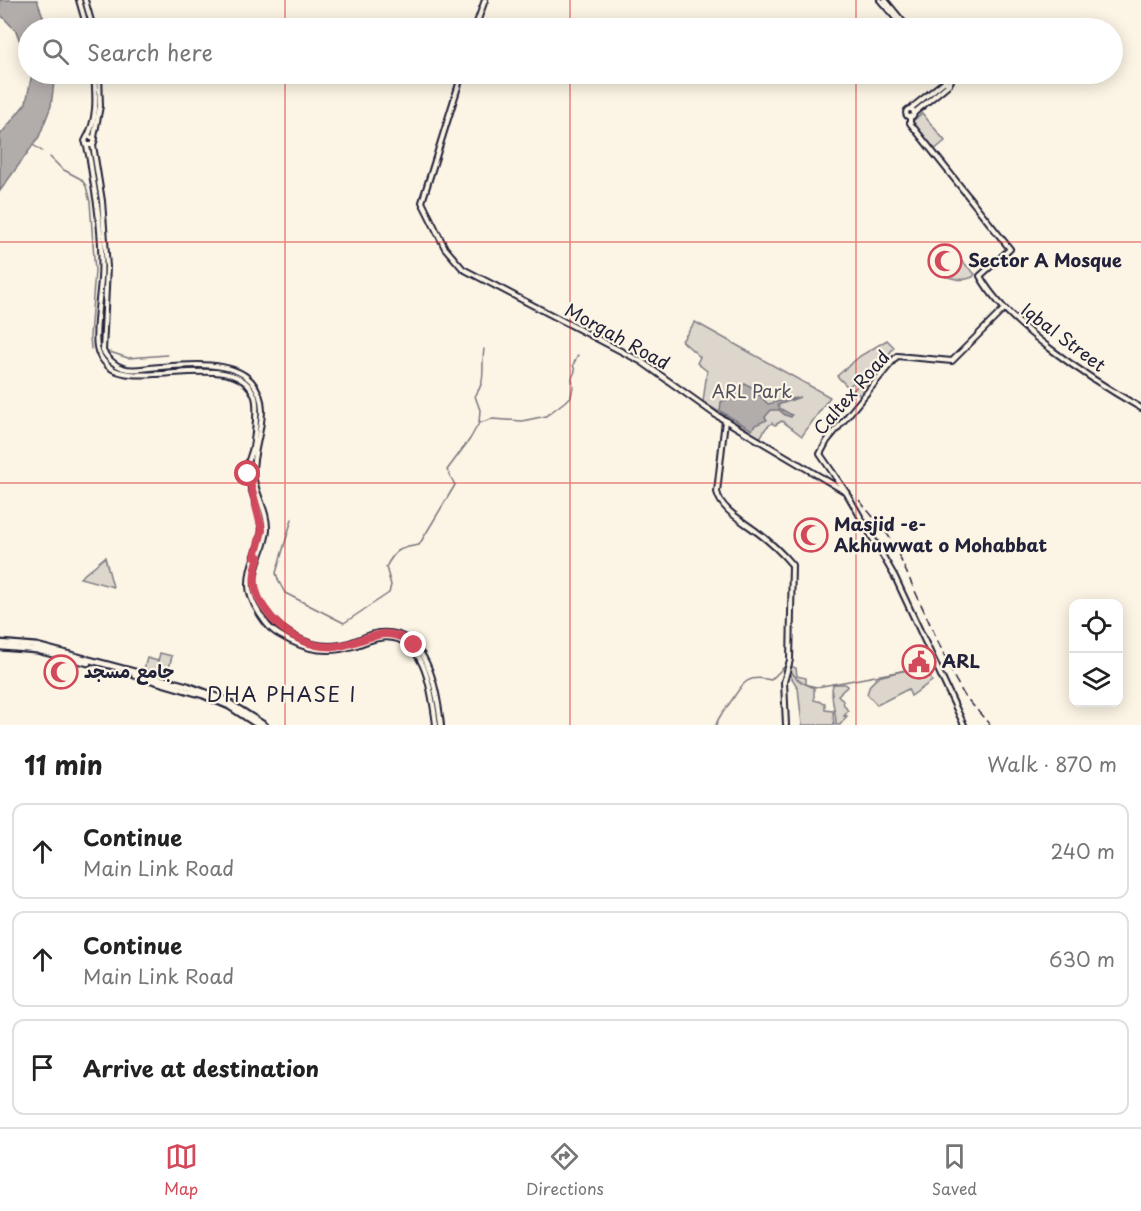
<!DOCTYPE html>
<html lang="en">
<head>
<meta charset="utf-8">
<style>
  :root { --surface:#fff; --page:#f2f2f2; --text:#222; --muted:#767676; --line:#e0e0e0; --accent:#d1495b }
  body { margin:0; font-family:"Playpen Sans","Playpen Sans Arabic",sans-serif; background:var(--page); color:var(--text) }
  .controls { position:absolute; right:18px; bottom:18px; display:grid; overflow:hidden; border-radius:12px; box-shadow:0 3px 15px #0003 }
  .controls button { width:54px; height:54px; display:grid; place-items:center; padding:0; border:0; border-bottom:2px solid var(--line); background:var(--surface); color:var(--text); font:30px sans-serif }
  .stop { position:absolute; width:18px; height:18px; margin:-14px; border:4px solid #d1495b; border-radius:50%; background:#fff }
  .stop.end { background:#d1495b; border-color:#fff; box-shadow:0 2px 6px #0008 }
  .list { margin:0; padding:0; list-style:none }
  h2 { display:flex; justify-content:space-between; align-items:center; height:78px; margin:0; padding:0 24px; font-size:26px }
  h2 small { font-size:20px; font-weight:400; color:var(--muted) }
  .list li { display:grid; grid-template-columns:39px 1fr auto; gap:18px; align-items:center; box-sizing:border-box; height:96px; margin:0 12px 12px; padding:0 12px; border:2px solid var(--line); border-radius:12px }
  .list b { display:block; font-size:22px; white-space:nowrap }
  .list p { margin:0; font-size:20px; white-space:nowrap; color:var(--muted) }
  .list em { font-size:20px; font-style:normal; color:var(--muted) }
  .icon { flex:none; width:33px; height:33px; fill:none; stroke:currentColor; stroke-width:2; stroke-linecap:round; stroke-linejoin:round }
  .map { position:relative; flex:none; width:1141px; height:725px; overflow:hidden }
  .search { position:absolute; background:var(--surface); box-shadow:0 3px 15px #0003; left:18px; right:18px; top:18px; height:66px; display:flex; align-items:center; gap:15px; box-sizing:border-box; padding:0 21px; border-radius:33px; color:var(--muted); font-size:22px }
  .sheet { height:402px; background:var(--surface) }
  nav { display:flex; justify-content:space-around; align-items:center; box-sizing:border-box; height:84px; border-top:2px solid var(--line); background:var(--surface); font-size:16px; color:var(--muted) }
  nav a { display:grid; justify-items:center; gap:3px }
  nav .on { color:var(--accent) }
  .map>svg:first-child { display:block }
  .green { fill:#dcd6cc; stroke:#7f7c84; stroke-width:1.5 }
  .water { fill:#b2adab; stroke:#78757e; stroke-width:1.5 }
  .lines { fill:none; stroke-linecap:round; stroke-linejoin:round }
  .stream { stroke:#78757e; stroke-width:1.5 }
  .secondary-casing { stroke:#22223b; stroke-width:8 }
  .primary-casing { stroke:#22223b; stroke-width:9 }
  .secondary { stroke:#fcf5e5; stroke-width:4 }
  .primary { stroke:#fcf5e5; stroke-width:4.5 }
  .rail { stroke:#22223b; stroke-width:1.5; stroke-dasharray:9 4.5; stroke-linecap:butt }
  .route { stroke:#d1495b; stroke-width:8 }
  .grid { fill:none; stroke:#d62828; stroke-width:1.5; stroke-opacity:0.55 }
  .labels { text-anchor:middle; stroke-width:4.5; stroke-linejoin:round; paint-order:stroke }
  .poi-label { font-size:18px; font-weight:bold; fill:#22223b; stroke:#fcf5e5; text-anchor:start }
  .street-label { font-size:18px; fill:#22223b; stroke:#fcf5e5 }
  .park-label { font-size:18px; fill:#504f5f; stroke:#fcf5e5 }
  .neighbourhood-label { font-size:20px; letter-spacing:1.5px; fill:#22223b; stroke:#fcf5e5 }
</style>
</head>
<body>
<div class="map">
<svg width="1141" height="725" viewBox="0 0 1141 725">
  <rect width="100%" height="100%" fill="#fcf5e5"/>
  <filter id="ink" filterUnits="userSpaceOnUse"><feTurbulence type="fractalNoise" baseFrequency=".0167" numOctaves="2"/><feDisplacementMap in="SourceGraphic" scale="12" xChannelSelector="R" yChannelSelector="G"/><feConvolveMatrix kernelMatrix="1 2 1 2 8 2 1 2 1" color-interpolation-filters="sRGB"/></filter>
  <g filter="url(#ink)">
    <!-- green -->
    <g class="green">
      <polygon points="922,113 945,141 933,151 912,122"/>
      <path d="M947 258 963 262 975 274 973 277C961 282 954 279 942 275Z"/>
      <polygon points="695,322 830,397 802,436 782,421 775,425 772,423 766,428 760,438 703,402 707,371 697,363 700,357 682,341"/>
      <polygon points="887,340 894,347 860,395 853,391 857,386 854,382 848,387 837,376 860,356"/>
      <polygon points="105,557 113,587 80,578"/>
      <polygon points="160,653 172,656 167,676 144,669 147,658 158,661"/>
      <polygon points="925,665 932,681 911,696 908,689 877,705 867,694 870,685 878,677"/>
      <polygon points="790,666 796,668 797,676 806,678 806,684 814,688 814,700 825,703 825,710 833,711 834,725 802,725 798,688 788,672"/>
      <path d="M833 684H845L848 686 838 695 843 701 844 705 848 711 844 716H847L840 725H836C837 712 829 700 833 684Z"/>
    </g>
    <!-- water -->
    <g class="water">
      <polygon points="0,0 37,0 47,28 28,28 28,63 16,31 0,14"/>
      <polygon points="32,74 55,74 51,106 39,137 0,191 0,135 26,103"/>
      <polygon points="745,384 750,386 768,404 800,397 778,405 779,408 792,415 791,417 785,415 779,410 771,410 765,417 767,420 755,425 752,430 720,411 721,402 731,397 735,389"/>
    </g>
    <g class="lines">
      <!-- stream -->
      <g class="stream">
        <polyline points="33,145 42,151"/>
        <polyline points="50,157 62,169 81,179 86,186 90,202 95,271 90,336 91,349"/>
        <polyline points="110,352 128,358 167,355"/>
        <path d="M479 423 480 410 475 396C487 379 481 368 484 349"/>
        <path d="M292 519 276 573 279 582 285 593 344 623 389 593 391 585 386 567C395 550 399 548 419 545L455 485 447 470 470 439 479 423 492 419 522 421 546 416 571 397 573 386 572 378 575 371 573 365 578 355"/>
        <path d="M716 725C718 717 724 711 729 704 742 687 743 673 771 680L784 667 789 668C797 681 803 685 817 687L939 664"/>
      </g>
      <!-- secondary casing -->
      <g class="secondary-casing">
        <g id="secondary">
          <polyline points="79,0 87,28"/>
          <polyline points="85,0 93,28"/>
          <polyline points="880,0 904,28"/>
          <polyline points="885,0 908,28"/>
          <polyline points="475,28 485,0"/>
          <polyline points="462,74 422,202 445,248 463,269 642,362 716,415 846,492"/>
          <polyline points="941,74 945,79"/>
          <circle cx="948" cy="80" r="3"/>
          <circle cx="910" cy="113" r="4"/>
          <polyline points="910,109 945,81"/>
          <polyline points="914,113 949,84"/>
          <path d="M910 117V123L1010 249 980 276C1007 326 1092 380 1141 408"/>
          <path d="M88 136 95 139 93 145H87L85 141C98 120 96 97 94 74"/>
          <polyline points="94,137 100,106 99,74"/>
          <path d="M86 144C90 155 91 168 93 180 99 212 103 245 101 279 100 297 94 330 97 347 98 354 103 361 108 366 138 392 238 346 255 397 258 407 255 436 253 447 252 453 249 458 248 464 245 487 263 507 262 530 262 539 258 548 255 556 244 585 248 599 266 623 272 632 282 636 291 641 311 651 331 653 353 646 361 644 370 639 379 638 425 630 432 693 436 725"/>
          <path d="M93 145 102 201 107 267 103 351C108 359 114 365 123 368 131 371 141 369 150 368 178 366 230 358 251 381 275 407 252 444 253 473 254 493 268 510 267 530 265 555 245 575 258 600 273 629 308 651 341 645 355 643 367 634 380 633 428 629 437 690 441 725"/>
          <path d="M725 420 717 492C721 510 743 521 757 532 769 541 782 553 792 565L790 660 784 682 786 725"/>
          <polyline points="964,725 895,577 846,492 820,454 827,441 897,356 952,361 1004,309"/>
        </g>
      </g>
      <!-- primary casing -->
      <g class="primary-casing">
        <g id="primary">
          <polyline points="0,643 37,646 188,686 223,699 264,725"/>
          <polyline points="0,647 36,650 88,663"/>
          <polyline points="134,675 203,695 229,706 258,725"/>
        </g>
      </g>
      <!-- secondary -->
      <use href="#secondary" class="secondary"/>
      <!-- primary -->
      <use href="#primary" class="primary"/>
      <!-- rail -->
      <polyline class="rail" points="859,500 888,535 895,547 955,679 964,695 990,725"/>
    </g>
  </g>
  <g class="lines" filter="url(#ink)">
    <!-- route -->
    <path class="route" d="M248 474 262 530 255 556 259 557C252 577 253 592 265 609 281 634 314 652 344 645 372 638 387 624 414 645"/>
  </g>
  <!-- grid -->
  <path class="grid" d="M285 0V28M570 0V28M856 0V28M285 74V725M570 74V725M856 74V725M0 242H1141M0 483H1141"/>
  <!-- icons -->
  <defs>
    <g id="mosque-ring" transform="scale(1.725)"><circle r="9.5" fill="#fcf5e5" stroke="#d1495b" stroke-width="1.5"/><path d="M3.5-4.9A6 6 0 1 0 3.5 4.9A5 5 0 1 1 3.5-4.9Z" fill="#d1495b"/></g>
    <g id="civic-ring" transform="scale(1.725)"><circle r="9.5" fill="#fcf5e5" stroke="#d1495b" stroke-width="1.5"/><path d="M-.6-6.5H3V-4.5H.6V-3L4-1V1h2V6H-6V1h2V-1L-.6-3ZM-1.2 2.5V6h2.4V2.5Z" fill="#d1495b"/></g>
  </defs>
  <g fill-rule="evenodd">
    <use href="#mosque-ring" x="945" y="261"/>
    <use href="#mosque-ring" x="811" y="535"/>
    <use href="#civic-ring" x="919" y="662"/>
    <use href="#mosque-ring" x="61" y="672"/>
  </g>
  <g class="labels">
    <!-- poi labels -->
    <g class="poi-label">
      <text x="968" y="267">Sector A Mosque</text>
      <text x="834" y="531">Masjid -e-<tspan x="834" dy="21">Akhuwwat o Mohabbat</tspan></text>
      <text x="942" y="668">ARL</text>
      <text x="84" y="678">جامع مسجد</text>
    </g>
    <!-- street labels -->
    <g class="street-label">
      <text transform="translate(617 337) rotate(29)" y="6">Morgah Road</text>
      <text transform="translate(1063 338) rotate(37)" y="6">Iqbal Street</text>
      <text transform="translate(852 393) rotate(-49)" y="6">Caltex Road</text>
    </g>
    <!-- park labels -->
    <g class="park-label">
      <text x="752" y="398">ARL Park</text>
    </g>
    <!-- neighbourhood labels -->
    <g class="neighbourhood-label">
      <text x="282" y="702">DHA PHASE I</text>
    </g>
  </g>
</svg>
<div class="controls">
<button><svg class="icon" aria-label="locate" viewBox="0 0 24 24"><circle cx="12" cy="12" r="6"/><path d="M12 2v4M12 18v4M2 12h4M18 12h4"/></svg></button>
<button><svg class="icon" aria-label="layers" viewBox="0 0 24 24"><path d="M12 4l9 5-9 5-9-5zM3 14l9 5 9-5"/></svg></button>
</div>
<div class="stop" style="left:248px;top:474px"></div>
<div class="stop end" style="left:414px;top:645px"></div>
<div class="search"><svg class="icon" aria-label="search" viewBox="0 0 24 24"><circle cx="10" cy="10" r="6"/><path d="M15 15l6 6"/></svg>Search here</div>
</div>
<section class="sheet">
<h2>11 min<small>Walk · 870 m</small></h2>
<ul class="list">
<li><svg class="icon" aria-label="ahead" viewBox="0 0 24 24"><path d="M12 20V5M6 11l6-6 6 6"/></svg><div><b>Continue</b><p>Main Link Road</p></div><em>240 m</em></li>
<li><svg class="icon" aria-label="ahead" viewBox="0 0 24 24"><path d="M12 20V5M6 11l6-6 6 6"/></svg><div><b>Continue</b><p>Main Link Road</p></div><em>630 m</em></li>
<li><svg class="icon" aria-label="arrive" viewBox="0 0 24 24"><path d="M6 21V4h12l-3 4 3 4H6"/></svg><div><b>Arrive at destination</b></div></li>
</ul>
</section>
<nav>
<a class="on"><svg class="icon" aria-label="map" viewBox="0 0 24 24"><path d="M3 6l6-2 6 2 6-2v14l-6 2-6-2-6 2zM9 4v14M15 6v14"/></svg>Map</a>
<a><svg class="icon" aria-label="directions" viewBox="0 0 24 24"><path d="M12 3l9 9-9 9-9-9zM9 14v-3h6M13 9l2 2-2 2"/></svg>Directions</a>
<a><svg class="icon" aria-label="saved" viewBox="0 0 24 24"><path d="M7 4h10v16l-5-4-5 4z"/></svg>Saved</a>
</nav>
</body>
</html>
